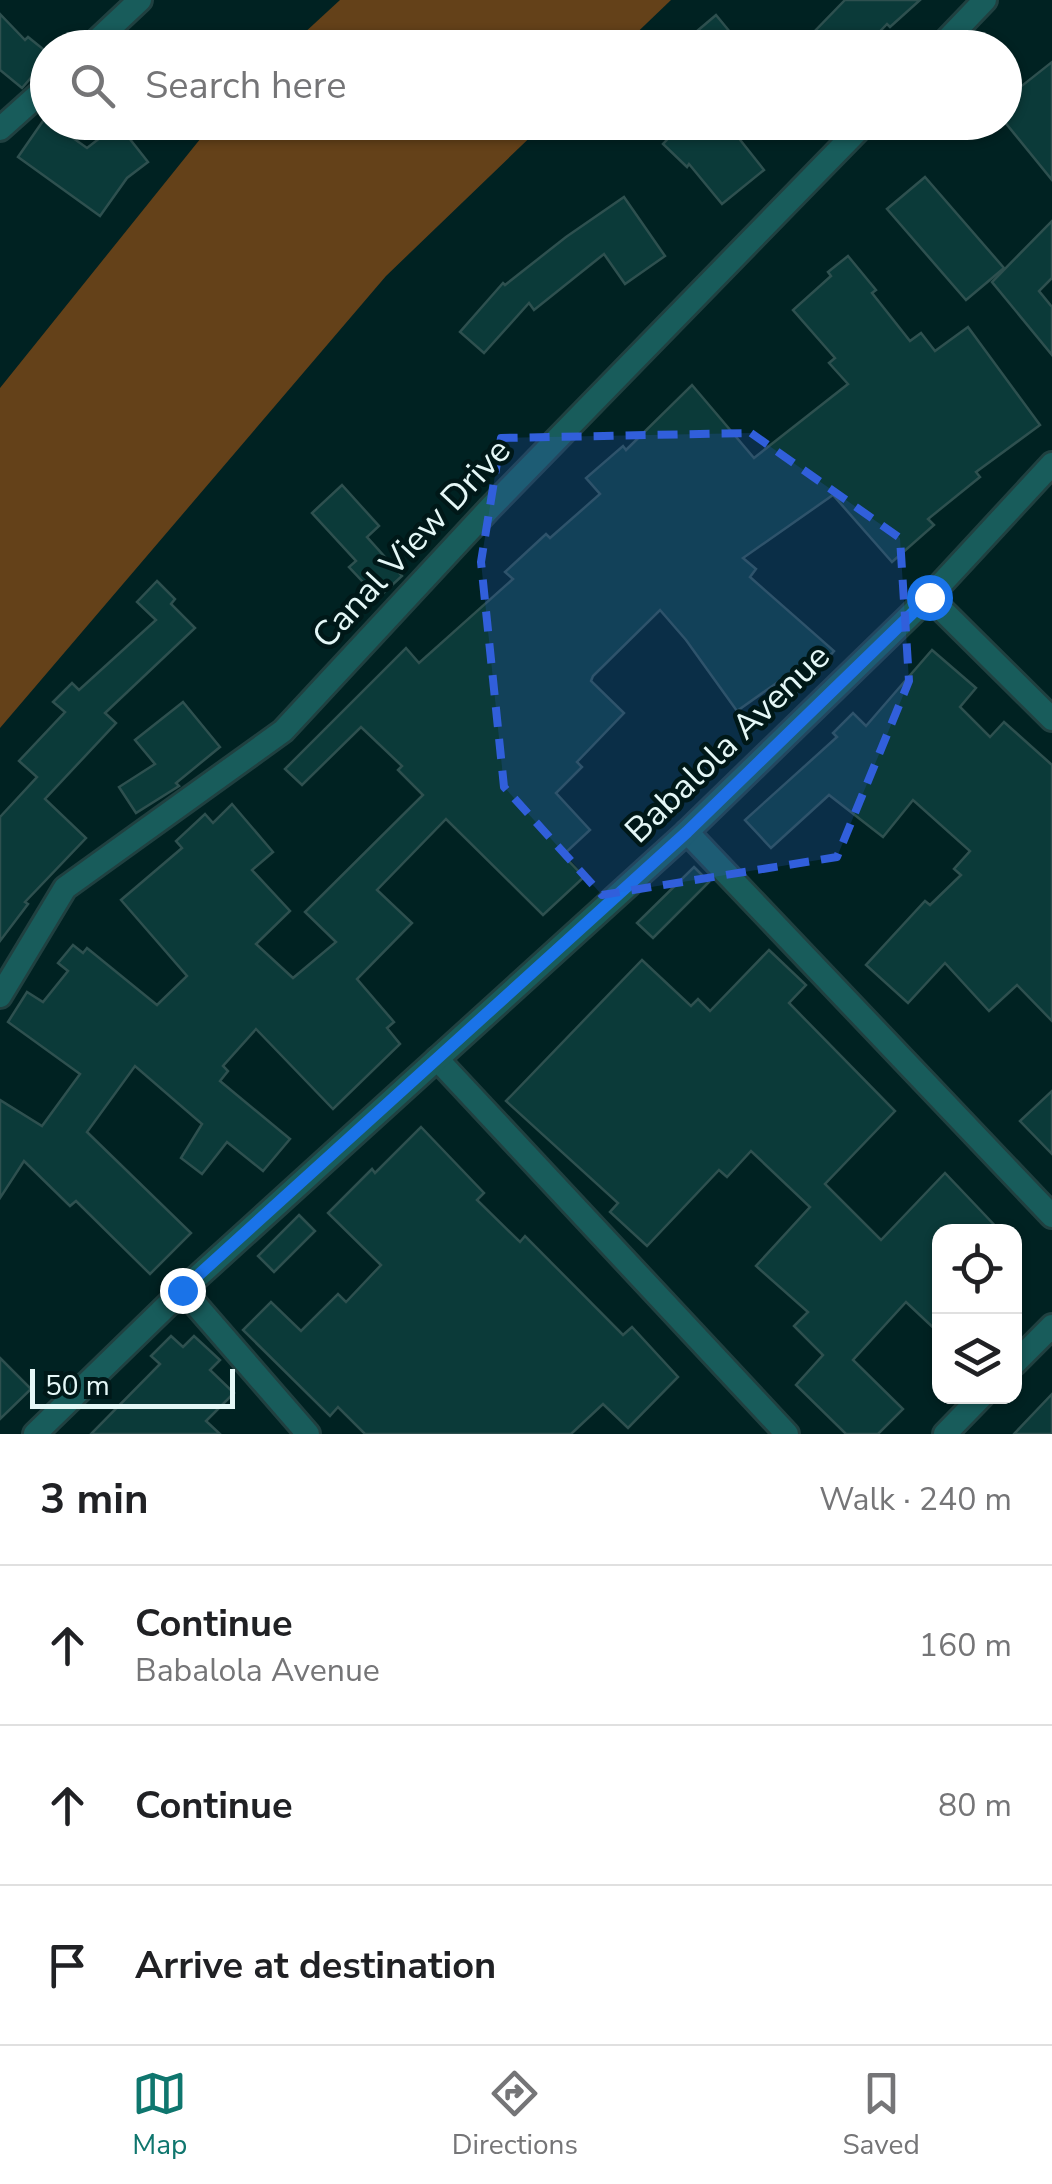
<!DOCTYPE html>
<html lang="en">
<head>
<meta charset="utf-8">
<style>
  :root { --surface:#fff; --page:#f2f2f2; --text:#202124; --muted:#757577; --line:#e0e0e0; --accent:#0f766e }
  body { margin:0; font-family:"Nunito Sans",sans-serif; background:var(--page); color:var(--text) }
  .controls { position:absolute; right:30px; bottom:30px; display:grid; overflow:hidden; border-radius:20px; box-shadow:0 2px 8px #0004 }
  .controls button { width:90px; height:90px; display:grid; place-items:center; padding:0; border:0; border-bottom:2px solid var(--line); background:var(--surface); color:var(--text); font:50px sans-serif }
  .scale { position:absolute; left:30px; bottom:25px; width:205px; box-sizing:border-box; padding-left:10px; border:5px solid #e4f7f6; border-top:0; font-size:28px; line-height:35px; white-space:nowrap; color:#e4f7f6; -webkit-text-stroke:8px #001818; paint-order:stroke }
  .stop { position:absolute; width:30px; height:30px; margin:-22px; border:8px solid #1a73e8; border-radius:50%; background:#fff }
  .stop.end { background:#1a73e8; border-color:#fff; box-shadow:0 2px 10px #0008 }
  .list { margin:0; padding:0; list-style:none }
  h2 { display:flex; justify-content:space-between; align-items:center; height:130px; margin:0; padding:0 40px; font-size:42px }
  h2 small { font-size:32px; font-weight:400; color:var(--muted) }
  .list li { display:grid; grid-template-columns:65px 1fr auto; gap:30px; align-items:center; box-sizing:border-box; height:160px; padding:0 40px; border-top:2px solid var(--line) }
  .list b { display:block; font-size:38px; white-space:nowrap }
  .list p { margin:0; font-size:32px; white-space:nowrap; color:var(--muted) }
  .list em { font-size:32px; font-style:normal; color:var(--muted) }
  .icon { flex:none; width:55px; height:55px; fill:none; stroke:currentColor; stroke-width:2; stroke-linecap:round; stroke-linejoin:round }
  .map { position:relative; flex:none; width:1052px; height:1434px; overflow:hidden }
  .search { position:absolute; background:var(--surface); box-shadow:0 2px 8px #0004; left:30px; right:30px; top:30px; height:110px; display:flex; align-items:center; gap:25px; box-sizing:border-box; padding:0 35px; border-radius:55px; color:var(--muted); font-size:38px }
  .sheet { height:610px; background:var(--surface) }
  nav { display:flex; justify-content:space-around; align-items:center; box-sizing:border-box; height:140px; border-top:2px solid var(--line); background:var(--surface); font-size:28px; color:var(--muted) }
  nav a { display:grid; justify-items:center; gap:5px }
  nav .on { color:var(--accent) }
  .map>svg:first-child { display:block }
  .water { fill:#644119 }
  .building { fill:#0b3a39; stroke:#2e504f; stroke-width:2.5 }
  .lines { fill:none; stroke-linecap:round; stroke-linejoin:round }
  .street-casing { stroke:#204040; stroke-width:28 }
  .street { stroke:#185c5b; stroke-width:22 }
  .route { stroke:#1a73e8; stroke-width:12 }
  .marked { fill:#315fdb; fill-opacity:0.2; stroke:#315fdb; stroke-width:8; stroke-dasharray:20 12; stroke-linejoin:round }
  .labels { text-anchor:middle; stroke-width:9; stroke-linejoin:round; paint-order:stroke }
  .street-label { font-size:35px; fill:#e4f7f6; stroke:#001818 }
</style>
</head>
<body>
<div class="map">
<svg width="1052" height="1434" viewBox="0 0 1052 1434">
  <rect width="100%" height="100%" fill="#022"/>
  <!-- water -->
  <g class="water">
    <polygon points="340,0 671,0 622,47 289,47"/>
    <polygon points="213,123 545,123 386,276 0,728 0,388"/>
  </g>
  <!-- building -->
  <g class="building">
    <polygon points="845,0 920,0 890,27 887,24 864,48 826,48 812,34"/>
    <polygon points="0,14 25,40 28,37 48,53 48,58 22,88 0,70"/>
    <polygon points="716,15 730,32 710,48 696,32"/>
    <polygon points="1052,62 1052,180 1004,121 1004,100"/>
    <polygon points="45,118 87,148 118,124 148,162 127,178 100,216 18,157"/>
    <polygon points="684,122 726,122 764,170 722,204 689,164 687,167 663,144"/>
    <polygon points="925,177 1004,268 966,300 887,209"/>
    <polygon points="624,197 665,256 625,284 604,254 534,310 529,303 484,353 460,332 503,283 505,285 566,237"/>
    <polygon points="1052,221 1052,278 1039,291 1052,307 1052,355 992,282"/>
    <polygon points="848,256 876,290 872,293 910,341 921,333 935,351 968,327 1040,425 976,472 980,477 928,519 934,525 892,562 833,495 743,558 756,569 750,577 834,651 794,696 778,682 737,711 686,640 660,610 593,676 591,681 624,713 577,762 582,767 556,793 590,830 563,855 584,877 543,915 446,819 377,890 412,923 357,979 394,1022 387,1028 400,1044 333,1109 256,1029 223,1066 228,1071 220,1081 290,1139 263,1171 227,1142 202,1174 181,1158 202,1124 135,1066 87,1132 191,1233 150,1274 76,1201 70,1206 24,1161 0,1198 0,1100 42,1126 80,1074 8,1022 27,992 43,1002 68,971 58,963 73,945 83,953 87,948 157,1005 187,976 121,900 182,848 176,841 205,814 213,823 232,804 273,852 252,870 290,911 256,944 293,978 336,942 305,912 423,795 398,770 402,766 361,727 302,785 285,769 406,648 419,663 513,579 505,572 546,534 550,538 600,494 586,478 623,446 626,450 692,385 754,458 848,384 829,363 835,358 793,310 831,276 828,272"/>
    <polygon points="342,485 379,526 367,537 402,576 378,598 349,567 356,561 312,513"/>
    <polygon points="157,581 175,599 171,604 195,628 105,713 116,723 45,799 86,838 25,902 28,904 0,941 0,817 37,777 19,761 65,712 53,702 72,683 79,690 156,620 137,602"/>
    <polygon points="932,650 976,688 960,707 990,737 1004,722 1052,765 1052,1021 1017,985 989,1011 945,963 908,1003 866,965 925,901 930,905 961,875 954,869 970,851 913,800 883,837 829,795 771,848 745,820 837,737 833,733 853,713 866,726"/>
    <polygon points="183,702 220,747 176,783 179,786 136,813 119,787 155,764 135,740"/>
    <polygon points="694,867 709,882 653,938 637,923"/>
    <polygon points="769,950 806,985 789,1003 895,1111 825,1184 881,1240 945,1173 1001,1232 940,1232 940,1334 906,1302 853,1360 903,1409 878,1434 846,1434 796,1385 823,1355 794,1326 808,1312 756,1266 810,1207 751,1151 727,1177 719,1170 647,1246 610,1212 618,1203 506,1101 642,960 691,1006 698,999 710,1011"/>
    <polygon points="1052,1091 1052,1154 1020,1121"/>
    <polygon points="421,1127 484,1193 477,1200 520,1242 525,1236 623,1335 632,1327 678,1377 628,1428 603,1404 571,1434 365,1434 338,1407 330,1416 243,1330 271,1302 301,1331 338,1294 346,1302 381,1265 328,1213 372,1169 375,1173"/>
    <polygon points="299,1215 315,1231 274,1272 258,1256"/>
    <polygon points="171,1336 183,1347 194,1336 220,1360 210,1370 234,1393 206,1421 220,1434 91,1434 160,1364 151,1356"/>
    <polygon points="0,1358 31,1389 0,1419"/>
    <polygon points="1052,1394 1052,1434 1014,1434"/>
  </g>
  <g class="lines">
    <!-- street casing -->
    <g class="street-casing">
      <g id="street">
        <polyline points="89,48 140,0"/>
        <polyline points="939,48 985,0"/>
        <polyline points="0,129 48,86"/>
        <polyline points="929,597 1052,719"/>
        <polyline points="687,832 1052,1216"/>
        <polyline points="0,996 65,888 283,731 490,508 866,122"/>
        <polyline points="437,1059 787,1434"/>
        <polyline points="1014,1364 1052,1326"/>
        <polyline points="35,1434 183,1290"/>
        <polyline points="308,1434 183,1290 687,832 929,597 1052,464"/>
        <polyline points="945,1434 982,1396"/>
      </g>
    </g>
    <!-- street -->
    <use href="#street" class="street"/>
  </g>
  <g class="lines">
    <!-- route -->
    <polyline class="route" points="182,1290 687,832 929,597"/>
  </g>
  <!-- marked area -->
  <path class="marked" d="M751 433 900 538 909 681 837 857 602 895 504 787 481 562 501 438Z"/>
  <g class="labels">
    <!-- street labels -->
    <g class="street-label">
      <text transform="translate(411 543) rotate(-47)" y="12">Canal View Drive</text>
      <text transform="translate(727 743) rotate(-44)" y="12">Babalola Avenue</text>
    </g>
  </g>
</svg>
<div class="controls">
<button><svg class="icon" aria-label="locate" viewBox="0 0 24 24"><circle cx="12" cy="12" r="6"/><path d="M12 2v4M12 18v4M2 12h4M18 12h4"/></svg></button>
<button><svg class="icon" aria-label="layers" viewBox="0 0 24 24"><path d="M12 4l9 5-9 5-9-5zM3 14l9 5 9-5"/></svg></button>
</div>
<div class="scale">50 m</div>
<div class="stop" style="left:929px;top:597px"></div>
<div class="stop end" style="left:182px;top:1290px"></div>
<div class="search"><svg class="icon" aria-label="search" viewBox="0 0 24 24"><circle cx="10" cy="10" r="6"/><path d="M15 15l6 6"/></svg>Search here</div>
</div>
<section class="sheet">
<h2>3 min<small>Walk · 240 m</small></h2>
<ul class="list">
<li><svg class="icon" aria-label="ahead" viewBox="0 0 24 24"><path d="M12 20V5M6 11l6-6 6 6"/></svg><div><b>Continue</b><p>Babalola Avenue</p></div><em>160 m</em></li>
<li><svg class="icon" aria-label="ahead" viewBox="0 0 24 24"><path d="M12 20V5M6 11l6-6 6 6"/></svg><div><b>Continue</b></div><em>80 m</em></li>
<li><svg class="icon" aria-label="arrive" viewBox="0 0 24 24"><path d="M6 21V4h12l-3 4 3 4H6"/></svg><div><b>Arrive at destination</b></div></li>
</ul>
</section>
<nav>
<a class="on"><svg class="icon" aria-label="map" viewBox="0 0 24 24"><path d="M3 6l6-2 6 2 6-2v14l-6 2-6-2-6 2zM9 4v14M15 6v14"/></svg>Map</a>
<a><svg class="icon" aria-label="directions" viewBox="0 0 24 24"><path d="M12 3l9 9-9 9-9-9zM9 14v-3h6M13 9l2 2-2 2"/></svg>Directions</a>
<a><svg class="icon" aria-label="saved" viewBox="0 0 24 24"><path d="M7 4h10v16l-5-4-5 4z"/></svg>Saved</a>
</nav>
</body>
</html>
